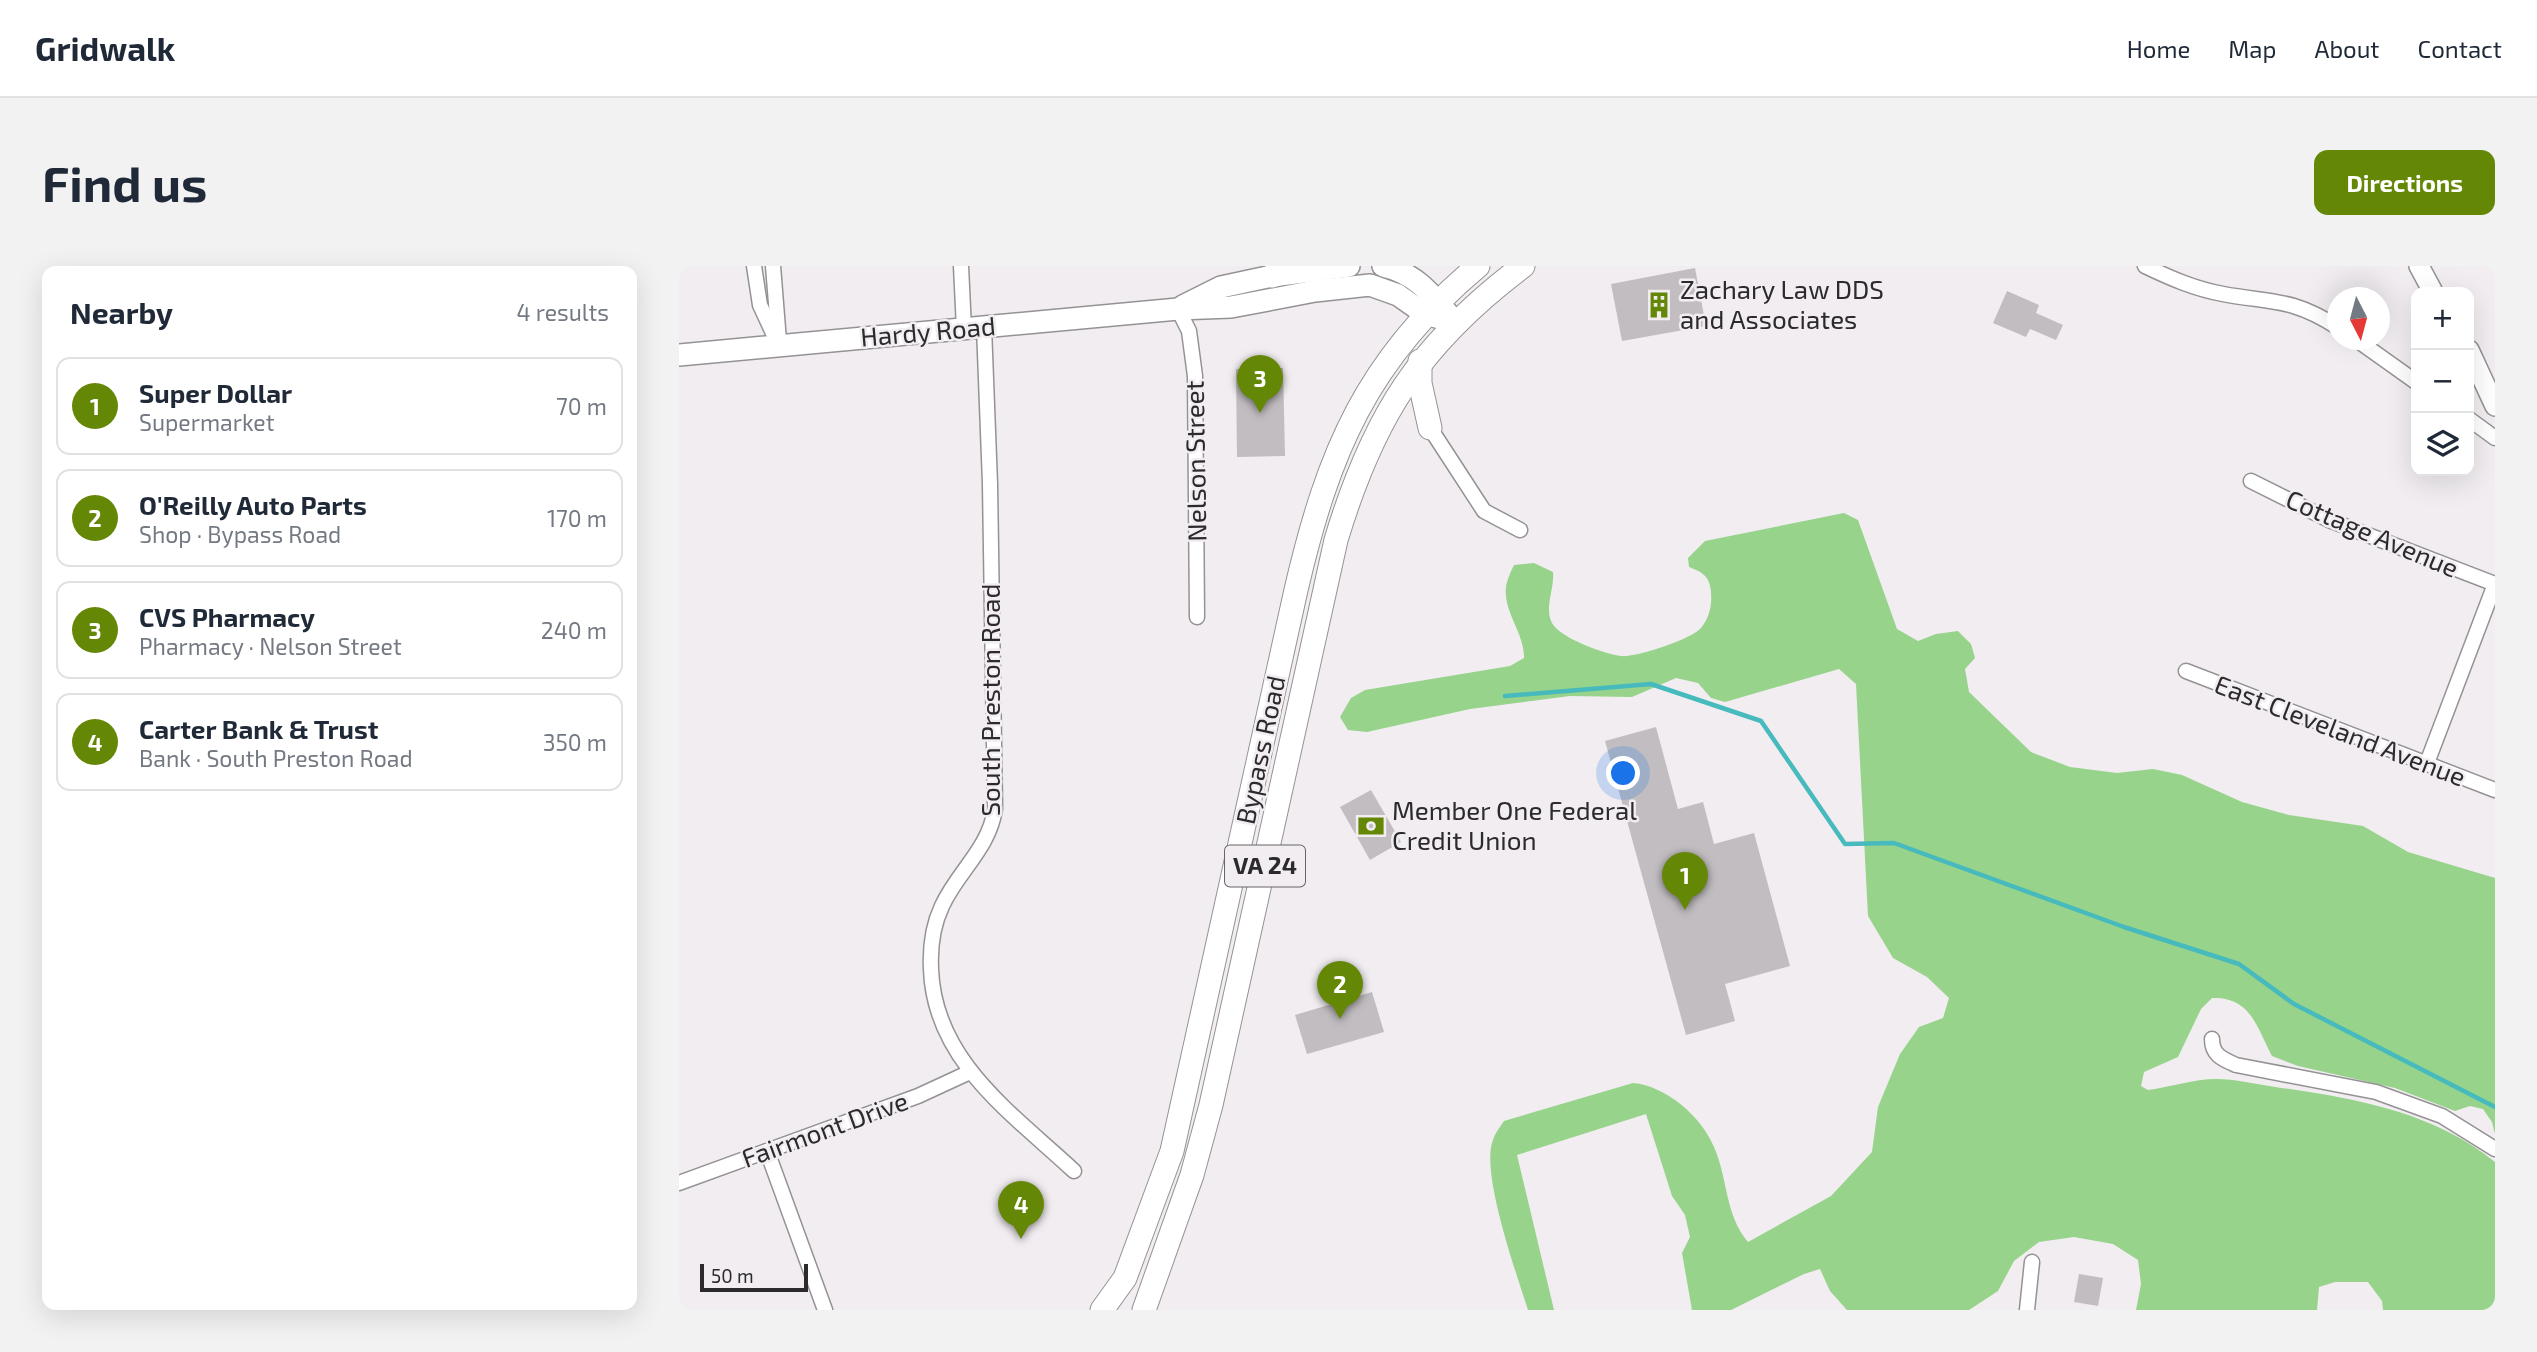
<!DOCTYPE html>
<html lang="en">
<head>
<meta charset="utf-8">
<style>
  :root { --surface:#fff; --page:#f2f2f3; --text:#1f2937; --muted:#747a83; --line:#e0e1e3; --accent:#658706 }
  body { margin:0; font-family:"Exo 2",sans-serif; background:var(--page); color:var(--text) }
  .controls { position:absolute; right:21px; top:21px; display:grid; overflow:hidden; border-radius:14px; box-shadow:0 7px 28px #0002 }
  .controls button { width:63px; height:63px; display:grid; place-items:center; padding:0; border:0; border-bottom:2px solid var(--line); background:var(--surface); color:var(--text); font:35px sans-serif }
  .compass { position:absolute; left:1648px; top:21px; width:63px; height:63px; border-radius:50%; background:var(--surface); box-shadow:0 7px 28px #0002; rotate:174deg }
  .scale { position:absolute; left:21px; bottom:18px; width:108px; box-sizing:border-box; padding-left:7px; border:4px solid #2c2a2c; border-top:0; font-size:19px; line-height:24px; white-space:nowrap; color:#2c2a2c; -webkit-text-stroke:5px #f1edf1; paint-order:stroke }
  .you { position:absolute; left:945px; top:508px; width:24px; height:24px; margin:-18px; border:5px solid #fff; border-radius:50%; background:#1a73e8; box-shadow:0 0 0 10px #1a73e833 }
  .badge { display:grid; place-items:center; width:46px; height:46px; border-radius:50%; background:var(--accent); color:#fff; font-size:23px; font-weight:700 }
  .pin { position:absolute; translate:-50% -58px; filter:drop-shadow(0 2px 4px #0008) }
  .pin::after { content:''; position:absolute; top:37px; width:24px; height:21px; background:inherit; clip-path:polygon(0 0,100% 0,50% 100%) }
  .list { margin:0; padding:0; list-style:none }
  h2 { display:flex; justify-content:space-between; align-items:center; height:91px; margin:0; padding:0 28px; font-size:30px }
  h2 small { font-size:23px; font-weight:400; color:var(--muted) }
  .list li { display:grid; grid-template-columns:46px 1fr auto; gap:21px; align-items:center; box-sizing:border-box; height:98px; margin:0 14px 14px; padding:0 14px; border:2px solid var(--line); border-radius:14px }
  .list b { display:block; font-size:26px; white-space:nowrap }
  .list p { margin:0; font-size:23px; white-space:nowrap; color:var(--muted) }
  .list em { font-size:23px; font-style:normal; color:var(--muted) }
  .icon { flex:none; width:38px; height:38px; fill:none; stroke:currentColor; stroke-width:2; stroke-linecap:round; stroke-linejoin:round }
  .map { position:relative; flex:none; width:1816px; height:1044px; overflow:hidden; border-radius:14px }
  header { display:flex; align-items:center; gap:42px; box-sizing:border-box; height:98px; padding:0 35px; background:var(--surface); border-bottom:2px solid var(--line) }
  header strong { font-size:33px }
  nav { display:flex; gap:38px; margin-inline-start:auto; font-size:24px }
  .intro { display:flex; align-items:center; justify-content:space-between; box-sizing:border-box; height:168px; padding:0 42px }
  h1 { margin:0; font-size:49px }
  .button { padding:18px 32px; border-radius:14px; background:var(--accent); color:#fff; font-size:24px; font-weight:700 }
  main { display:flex; gap:42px; padding:0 42px }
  aside { flex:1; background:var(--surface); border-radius:14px; box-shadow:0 7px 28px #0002 }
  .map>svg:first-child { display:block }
  .green { fill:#97d38b }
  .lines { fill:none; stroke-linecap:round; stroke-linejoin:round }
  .stream { stroke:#47babd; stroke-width:4.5 }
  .building { fill:#c1bdc0 }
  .minor-casing { stroke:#959295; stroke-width:17 }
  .tertiary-casing { stroke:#959295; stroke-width:22 }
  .secondary-casing { stroke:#959295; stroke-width:24 }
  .primary-casing { stroke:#959295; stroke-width:25 }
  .minor { stroke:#fff; stroke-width:14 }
  .tertiary { stroke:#fff; stroke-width:19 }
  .secondary { stroke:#fff; stroke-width:21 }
  .primary { stroke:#fff; stroke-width:23 }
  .labels { text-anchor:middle; stroke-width:5; stroke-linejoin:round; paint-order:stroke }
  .shield { fill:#f1edf1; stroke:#676467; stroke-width:2 }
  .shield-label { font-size:24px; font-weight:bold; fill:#2c2a2c }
  .poi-label { font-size:26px; fill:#2c2a2c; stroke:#f1edf1; text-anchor:start }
  .street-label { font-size:26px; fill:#2c2a2c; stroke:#f1edf1 }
</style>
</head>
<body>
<header>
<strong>Gridwalk</strong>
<nav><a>Home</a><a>Map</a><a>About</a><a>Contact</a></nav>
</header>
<div class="intro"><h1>Find us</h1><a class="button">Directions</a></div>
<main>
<aside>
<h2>Nearby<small>4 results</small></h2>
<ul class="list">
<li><span class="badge">1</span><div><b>Super Dollar</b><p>Supermarket</p></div><em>70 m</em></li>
<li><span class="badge">2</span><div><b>O'Reilly Auto Parts</b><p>Shop · Bypass Road</p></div><em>170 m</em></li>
<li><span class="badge">3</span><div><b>CVS Pharmacy</b><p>Pharmacy · Nelson Street</p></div><em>240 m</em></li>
<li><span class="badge">4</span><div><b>Carter Bank &amp; Trust</b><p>Bank · South Preston Road</p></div><em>350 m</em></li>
</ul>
</aside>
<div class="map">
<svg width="1816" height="1044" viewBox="0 0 1816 1044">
  <rect width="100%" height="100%" fill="#f1edf1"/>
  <!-- green -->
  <path class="green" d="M1165 247 1179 254 1218 363 1239 375 1257 368 1279 365 1292 378 1296 392 1286 403 1290 426 1352 486 1391 501 1438 507 1474 503 1503 509 1563 536 1610 549 1684 560 1729 586 1816 612V868L1813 856 1804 843 1791 840 1776 845 1716 822 1619 800 1593 790C1577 760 1572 731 1533 732L1522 743 1499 791 1465 806 1462 820 1469 824C1491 821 1515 813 1537 813 1556 813 1577 818 1596 821 1674 832 1753 845 1816 896V1044H1704L1703 1035 1689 1016H1656L1640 1021 1638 1044H1457L1462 1018 1459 994 1434 978 1395 971 1360 976 1335 995 1319 1025 1290 1044H1168L1151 1025 1141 1003 1125 1008 1052 1044H1013L1003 987 1011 971 1006 949 993 930 967 848 838 889 875 1044H849C838 1009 801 906 814 874 816 867 821 861 825 855L954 817C987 820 1022 850 1035 881 1049 913 1046 949 1069 976L1152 930 1193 886 1199 841 1221 788 1240 761 1264 752 1270 732 1248 711 1214 692 1189 650 1177 418 1160 403 1046 436 1032 432 1019 417 997 412 953 431 891 430 791 443 688 466 669 464 661 451 672 432 686 424 831 400 845 392C846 368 824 346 827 321 828 314 832 305 835 299L855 297 874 306C876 324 862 347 877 362 888 374 926 388 942 390 956 392 1013 373 1022 362 1031 351 1033 339 1032 326 1031 311 1024 306 1010 301L1009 292 1026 275Z"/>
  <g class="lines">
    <!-- stream -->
    <polyline class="stream" points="826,430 972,418 1082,455 1166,578 1215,577 1445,661 1560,698 1615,738 1816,841"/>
  </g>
  <!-- building -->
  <g class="building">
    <polygon points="1016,2 1027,60 943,75 932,18"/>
    <polygon points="1328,25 1360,39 1357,47 1384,59 1377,74 1351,63 1347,71 1314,57"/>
    <polygon points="604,102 606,190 558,191 557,103"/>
    <polygon points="977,461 999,543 1024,536 1035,578 1075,567 1111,700 1046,718 1056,755 1007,769 926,475"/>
    <polygon points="692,524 722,576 691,594 661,541"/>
    <polygon points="693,726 705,766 628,788 616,749"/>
    <polygon points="1400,1008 1424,1012 1419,1040 1395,1036"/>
  </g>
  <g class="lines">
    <!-- minor casing -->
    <g class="minor-casing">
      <g id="minor">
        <polyline points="75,0 81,39 100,80"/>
        <polyline points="94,0 100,75"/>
        <polyline points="282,0 285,63"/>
        <path d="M1466 0C1491 12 1516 23 1544 28 1592 37 1614 32 1658 61"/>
        <polyline points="499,43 510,65 516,110 518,351"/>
        <path d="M305 61 311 218 316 543C310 583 279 605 263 640 254 659 251 682 252 703 255 795 334 848 395 905"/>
        <polyline points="1678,74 1737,116"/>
        <polyline points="1790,153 1816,172"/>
        <polyline points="751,162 805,245 841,264"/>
        <polyline points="1572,215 1650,254 1816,318 1748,497"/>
        <polyline points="1507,405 1816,524"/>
        <path d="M1533 773C1533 789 1543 793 1557 799L1697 826 1763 850 1816 883"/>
        <polyline points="88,885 146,1044"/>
        <polyline points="0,917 239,830 291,806"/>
        <polyline points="1348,1044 1353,996"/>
      </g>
    </g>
    <!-- tertiary casing -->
    <g class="tertiary-casing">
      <g id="tertiary">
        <polyline points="1740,0 1754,26"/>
        <polyline points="1790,84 1816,140"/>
      </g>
    </g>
    <!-- secondary casing -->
    <g class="secondary-casing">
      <g id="secondary">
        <path d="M704 0C735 7 750 25 770 49"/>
        <polyline points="504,40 542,21 593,10 670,0"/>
        <polyline points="0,89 499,43 552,41 636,25 691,19 719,29 746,48 776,56"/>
      </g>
    </g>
    <!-- primary casing -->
    <g class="primary-casing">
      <g id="primary">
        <polyline points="593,10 626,0"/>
        <polyline points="741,95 741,117 751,162"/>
        <path d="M423 1044 446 1012 493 885 617 324C649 186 688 93 799 0"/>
        <path d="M465 1044 513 909 532 839 657 274C694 151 740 78 844 0"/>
      </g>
    </g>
    <!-- minor -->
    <use href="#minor" class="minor"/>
    <!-- tertiary -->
    <use href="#tertiary" class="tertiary"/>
    <!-- secondary -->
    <use href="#secondary" class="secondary"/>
    <!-- primary -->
    <use href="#primary" class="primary"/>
  </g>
  <!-- icons -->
  <defs>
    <g id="building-bare" transform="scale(2.1)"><path d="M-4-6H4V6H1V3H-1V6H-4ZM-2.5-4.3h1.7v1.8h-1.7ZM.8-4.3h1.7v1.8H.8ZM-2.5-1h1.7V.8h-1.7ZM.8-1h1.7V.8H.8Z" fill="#658706" stroke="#f1edf1" stroke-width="2.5" paint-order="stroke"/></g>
    <g id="bank-bare" transform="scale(2.1)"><path d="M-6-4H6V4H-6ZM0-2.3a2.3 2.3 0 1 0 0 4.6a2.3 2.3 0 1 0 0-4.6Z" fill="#658706" stroke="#f1edf1" stroke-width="2.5" paint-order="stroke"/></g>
  </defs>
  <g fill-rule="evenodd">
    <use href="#building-bare" x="980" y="39"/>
    <use href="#bank-bare" x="692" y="560"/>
  </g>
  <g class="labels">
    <!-- shield labels -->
    <rect class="shield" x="546" y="579.5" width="80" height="41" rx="5"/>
    <g class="shield-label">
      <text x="586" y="608">VA 24</text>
    </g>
    <!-- poi labels -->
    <g class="poi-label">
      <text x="1001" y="33">Zachary Law DDS<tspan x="1001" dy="30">and Associates</tspan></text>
      <text x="713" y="554">Member One Federal<tspan x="713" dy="30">Credit Union</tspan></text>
    </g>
    <!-- street labels -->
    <g class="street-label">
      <text transform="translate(249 66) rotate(-5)" y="9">Hardy Road</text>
      <text transform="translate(517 195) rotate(-91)" y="9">Nelson Street</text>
      <text transform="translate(1693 268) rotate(23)" y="9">Cottage Avenue</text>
      <text transform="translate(312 434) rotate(-90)" y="9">South Preston Road</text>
      <text transform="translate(1661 465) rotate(21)" y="9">East Cleveland Avenue</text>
      <text transform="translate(582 484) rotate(-78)" y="9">Bypass Road</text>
      <text transform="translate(146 864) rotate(-20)" y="9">Fairmont Drive</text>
    </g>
  </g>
</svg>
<div class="controls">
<button>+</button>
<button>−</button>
<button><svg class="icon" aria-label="layers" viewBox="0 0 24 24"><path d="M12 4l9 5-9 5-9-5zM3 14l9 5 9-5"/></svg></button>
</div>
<svg class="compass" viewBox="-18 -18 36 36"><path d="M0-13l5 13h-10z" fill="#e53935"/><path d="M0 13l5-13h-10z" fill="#747a83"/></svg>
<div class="scale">50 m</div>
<div class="you"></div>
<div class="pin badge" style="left:1006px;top:644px">1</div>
<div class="pin badge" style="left:661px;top:753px">2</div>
<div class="pin badge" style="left:581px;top:147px">3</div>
<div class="pin badge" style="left:342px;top:973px">4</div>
</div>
</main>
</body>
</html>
